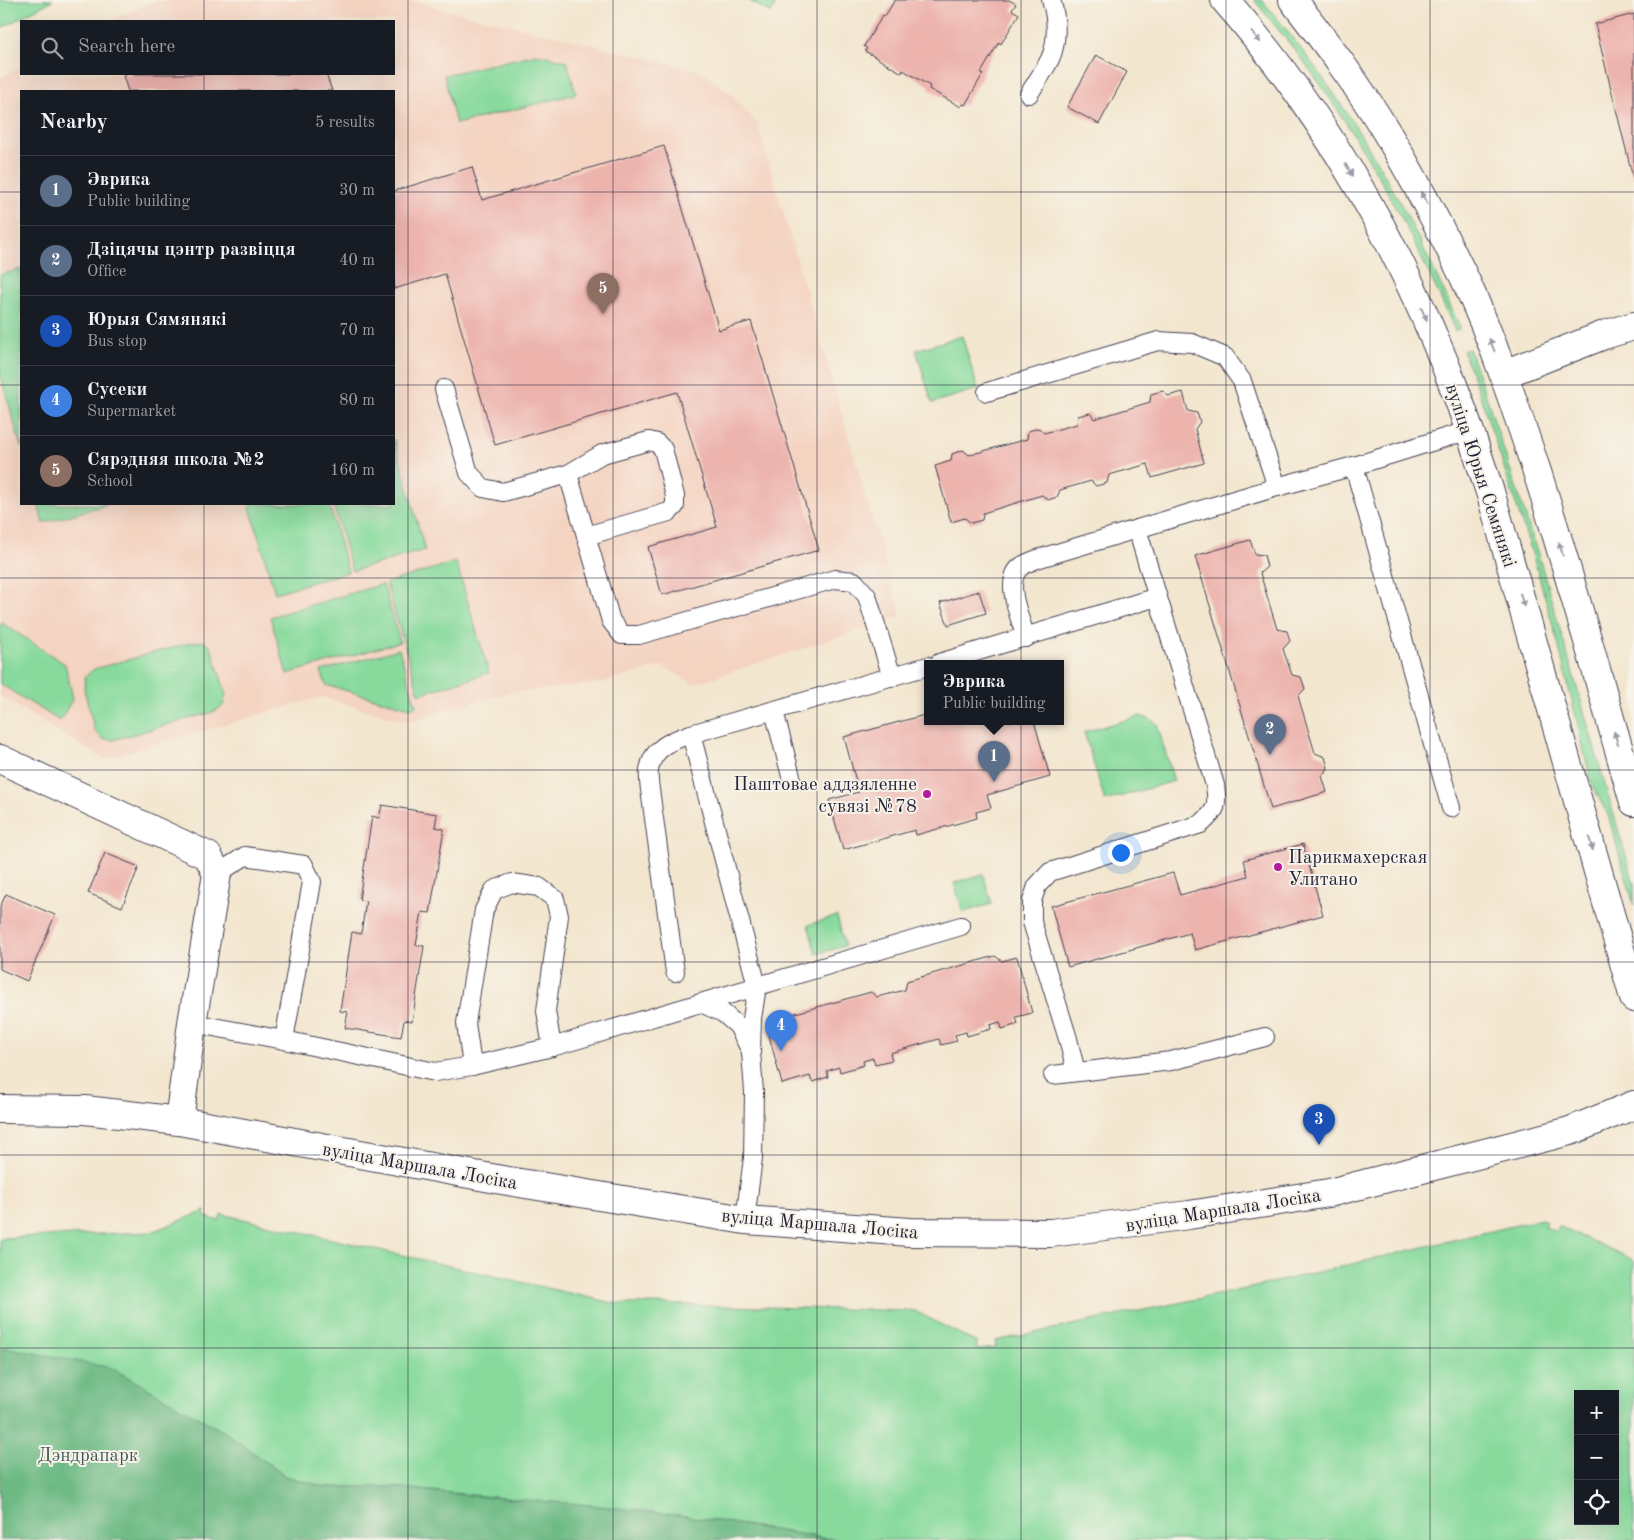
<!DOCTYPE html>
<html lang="en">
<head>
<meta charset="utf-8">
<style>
  :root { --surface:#171b24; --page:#242831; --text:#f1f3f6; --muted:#9ea1a6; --line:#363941; --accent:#d690ce }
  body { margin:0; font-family:"Old Standard TT",serif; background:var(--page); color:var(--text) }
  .controls { position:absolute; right:15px; bottom:15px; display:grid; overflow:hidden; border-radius:0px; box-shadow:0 5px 20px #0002 }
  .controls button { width:45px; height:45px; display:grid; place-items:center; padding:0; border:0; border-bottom:1px solid var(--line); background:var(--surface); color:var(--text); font:25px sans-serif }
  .you { position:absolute; left:1120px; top:852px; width:18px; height:18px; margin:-12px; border:4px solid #fff; border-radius:50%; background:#1a73e8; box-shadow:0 0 0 8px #1a73e833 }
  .badge { display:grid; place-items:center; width:32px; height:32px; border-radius:50%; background:var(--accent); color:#fff; font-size:16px; font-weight:700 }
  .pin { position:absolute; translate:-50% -41px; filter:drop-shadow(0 1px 2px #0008) }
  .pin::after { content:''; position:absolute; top:26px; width:18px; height:15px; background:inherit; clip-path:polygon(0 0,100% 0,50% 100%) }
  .popup { position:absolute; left:924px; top:660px; width:140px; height:65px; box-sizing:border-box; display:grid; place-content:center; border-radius:0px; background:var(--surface); filter:drop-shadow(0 1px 4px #0005); font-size:16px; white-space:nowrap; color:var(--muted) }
  .popup b { font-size:19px; color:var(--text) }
  .popup::after { content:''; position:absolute; left:50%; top:100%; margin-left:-10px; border:10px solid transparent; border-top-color:var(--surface) }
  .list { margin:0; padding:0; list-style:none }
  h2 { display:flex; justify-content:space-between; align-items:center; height:65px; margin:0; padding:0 20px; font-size:21px }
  h2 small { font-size:16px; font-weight:400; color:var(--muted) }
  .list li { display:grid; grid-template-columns:32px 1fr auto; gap:15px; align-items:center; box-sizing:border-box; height:70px; padding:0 20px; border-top:1px solid var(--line) }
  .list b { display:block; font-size:19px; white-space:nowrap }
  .list p { margin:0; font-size:16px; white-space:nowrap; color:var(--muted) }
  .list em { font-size:16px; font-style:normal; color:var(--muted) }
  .icon { flex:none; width:28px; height:28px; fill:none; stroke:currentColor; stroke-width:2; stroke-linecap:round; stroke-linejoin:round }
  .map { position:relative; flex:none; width:1634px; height:1540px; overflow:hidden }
  .search { position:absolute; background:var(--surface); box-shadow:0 5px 20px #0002; left:20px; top:20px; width:375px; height:55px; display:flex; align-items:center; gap:12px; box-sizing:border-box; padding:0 18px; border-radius:0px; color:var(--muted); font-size:19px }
  .panel { position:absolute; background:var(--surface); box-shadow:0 5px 20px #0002; left:20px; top:90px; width:375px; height:415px; border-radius:0px }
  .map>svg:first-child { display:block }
  .built { fill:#f4d3c1; fill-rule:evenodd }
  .green { fill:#87da9c; stroke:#547e6c; fill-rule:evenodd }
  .forest { fill:#6dba84; stroke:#486e60 }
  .building { fill:#edb3ad }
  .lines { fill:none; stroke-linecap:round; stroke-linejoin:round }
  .lane-casing { stroke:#413f51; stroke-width:20 }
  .street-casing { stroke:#413f51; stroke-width:30 }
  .secondary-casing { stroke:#413f51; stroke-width:30 }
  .lane { stroke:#fff; stroke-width:18 }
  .street { stroke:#fff; stroke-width:28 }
  .secondary { stroke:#fff; stroke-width:28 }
  .oneway { fill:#9c9ca7 }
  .grid { fill:none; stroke:#22223b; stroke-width:1; stroke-opacity:0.55 }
  .poi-dot { fill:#b5179e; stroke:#f7f3e8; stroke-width:2 }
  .labels { text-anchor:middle; stroke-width:4; stroke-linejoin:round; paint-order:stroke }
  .street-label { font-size:19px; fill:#22223b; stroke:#f7f3e8 }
  .poi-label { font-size:19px; fill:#22223b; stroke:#f7f3e8; text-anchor:end }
  .park-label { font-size:19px; fill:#405958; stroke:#f7f3e8 }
</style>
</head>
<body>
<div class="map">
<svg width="1634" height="1540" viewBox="0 0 1634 1540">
  <rect width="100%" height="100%" fill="#f7f3e8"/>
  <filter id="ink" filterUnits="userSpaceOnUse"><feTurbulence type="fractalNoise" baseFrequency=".02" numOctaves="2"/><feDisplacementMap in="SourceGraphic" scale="10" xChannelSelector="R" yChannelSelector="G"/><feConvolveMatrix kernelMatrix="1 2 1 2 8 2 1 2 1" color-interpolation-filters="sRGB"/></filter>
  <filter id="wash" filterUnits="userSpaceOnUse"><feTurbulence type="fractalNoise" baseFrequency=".0096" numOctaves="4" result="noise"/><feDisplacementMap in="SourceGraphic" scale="20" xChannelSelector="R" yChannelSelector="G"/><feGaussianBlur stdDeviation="1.12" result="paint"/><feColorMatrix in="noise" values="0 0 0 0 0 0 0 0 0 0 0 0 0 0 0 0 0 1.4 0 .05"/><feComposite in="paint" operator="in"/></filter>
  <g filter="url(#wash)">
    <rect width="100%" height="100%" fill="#f3e6cf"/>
    <!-- built -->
    <path class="built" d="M156 0H407L702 71 730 93 757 123 901 616 876 625 693 684 663 666 600 683 507 693 408 722 321 697 104 759 0 696V78L21 67V74H394V21H110ZM21 91H394V504H21Z"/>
    <!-- green -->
    <g class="green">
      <polygon points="0,0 53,0 0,29"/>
      <polygon points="748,0 778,0 771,13"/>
      <path d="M1254 0H1262C1290 34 1318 69 1342 106 1389 176 1427 251 1460 328L1455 331C1422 254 1383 178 1337 109 1312 70 1283 35 1254 0Z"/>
      <polygon points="537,54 567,61 576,94 456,124 444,75"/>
      <polygon points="21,269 21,447 0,373 0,275"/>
      <polygon points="962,336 978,389 932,403 916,350"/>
      <polygon points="1469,349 1486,396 1539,557 1634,884 1634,905 1608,815 1592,785 1558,643 1534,559 1481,398 1463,351"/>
      <polygon points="394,439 425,550 352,571 333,504 394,504"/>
      <polygon points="38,504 109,504 43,523"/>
      <polygon points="249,504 329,504 348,572 275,593"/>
      <polygon points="456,562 489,673 419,694 386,583"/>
      <polygon points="383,584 400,642 287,674 270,617"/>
      <polygon points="2,623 65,664 73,698 60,721 0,684 0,626"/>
      <polygon points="203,641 211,647 226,694 223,706 213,712 113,740 103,739 95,732 84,689 85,677 94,669 193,642"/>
      <polygon points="399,649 416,706 410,708 326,685 321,671"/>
      <polygon points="1140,716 1150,719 1157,724 1174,781 1105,801 1084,732"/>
      <polygon points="983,874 992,904 963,912 954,883"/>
      <polygon points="837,916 845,946 816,954 808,925"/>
      <path d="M205 1211 204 1216 219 1221 221 1214 613 1303 915 1311 976 1342 977 1350 996 1348 995 1341 1250 1288 1542 1219 1546 1221 1544 1226 1556 1232 1558 1226 1634 1260V1540H836L686 1516 392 1487H325L285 1476 226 1433 9 1348 0 1349V1238L151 1232ZM1578 1394H1615V1521H1578Z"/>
    </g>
    <!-- forest -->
    <polygon class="forest" points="9,1348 112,1368 226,1433 285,1476 325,1487 392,1487 464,1495 592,1505 686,1516 836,1540 0,1540 0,1349"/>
    <g id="blocks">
      <!-- building -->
      <g class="building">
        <polygon points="895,0 1009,0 1016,4 1012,10 1019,14 1001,44 999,42 981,73 983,74 965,105 962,104 961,107 929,89 930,86 903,70 902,73 865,51 867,49 864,46 883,15 885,16"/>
        <polygon points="1634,14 1634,178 1633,178 1595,24"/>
        <polygon points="1096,55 1127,72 1099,124 1067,107"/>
        <polygon points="130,74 326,74 332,91 128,91 123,76"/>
        <polygon points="664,146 719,330 751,321 819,550 662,595 648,547 717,527 677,392 495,445 445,274 394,289 394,191 472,167 482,200"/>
        <polygon points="1163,391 1168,396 1183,392 1188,411 1197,413 1200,422 1195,429 1204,463 1152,478 1148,464 1109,475 1107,483 1096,486 1091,481 1060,490 1057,497 1048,500 1042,495 983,513 982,520 971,523 965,518 951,522 935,466 951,461 952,454 963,450 969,455 1027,439 1028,431 1039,428 1044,433 1077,424 1078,416 1090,413 1094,419 1150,402 1151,394"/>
        <polygon points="1250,540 1255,554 1264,555 1267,567 1260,573 1277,629 1287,631 1290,641 1283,649 1292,675 1301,677 1305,689 1298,696 1315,753 1325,757 1328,768 1322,776 1327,792 1271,809 1195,556"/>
        <polygon points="979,591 986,613 948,625 940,603"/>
        <polygon points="928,714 928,721 1034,721 1050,777 987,795 991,808 976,812 977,818 916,835 915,830 843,850 829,800 859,792 844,737"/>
        <polygon points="382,805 437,814 435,827 444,829 430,913 422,912 416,945 424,946 412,1022 404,1020 401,1037 345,1028 348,1012 340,1011 352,932 361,934 366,901 359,900 372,816 379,818"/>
        <polygon points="1303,844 1323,915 1195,950 1190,933 1068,967 1051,906 1173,873 1180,895 1248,876 1244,860"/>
        <polygon points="105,853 139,867 122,907 88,893"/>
        <polygon points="6,894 55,915 27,981 0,969 0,907"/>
        <polygon points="995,956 1002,961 1017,957 1032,1013 1016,1017 1018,1024 1002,1029 1000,1022 990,1025 991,1029 967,1036 966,1032 955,1035 957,1041 941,1045 939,1039 890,1053 892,1060 875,1064 873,1058 863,1061 864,1065 840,1072 839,1067 827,1071 828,1077 812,1082 810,1076 782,1084 767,1028 782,1024 785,1016 871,992 877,997 905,990 907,981"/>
      </g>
    </g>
  </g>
  <g filter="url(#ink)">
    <use href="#blocks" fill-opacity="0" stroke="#413f51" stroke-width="1"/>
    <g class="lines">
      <!-- lane casing -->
      <g class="lane-casing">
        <g id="lane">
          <path d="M1029 94C1036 83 1044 71 1050 59 1058 42 1057 18 1051 0"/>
          <polyline points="444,389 469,473 483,488 503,492 568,474 602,454 649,441 657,443 663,449 675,496 675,506 669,512 586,536"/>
          <polyline points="987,392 1158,341 1192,343 1225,357 1242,381 1277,487"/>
          <polyline points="1354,466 1451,808"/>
          <polyline points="568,474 611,621 622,635 639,635 835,579 854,581 867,596 892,677"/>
          <path d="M1026 638C1021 620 1002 579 1022 566 1026 563 1032 561 1037 559L1277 487 1354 466 1470 430"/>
          <polyline points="939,663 1157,597"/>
          <polyline points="774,711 791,776"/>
          <polyline points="217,874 245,856 304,865 312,882 284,1040"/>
          <polygon points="512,883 539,887 555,899 559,916 546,1011 552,1047 472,1066 466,1023 484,910 494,890"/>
          <path d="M675 972 649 782C649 777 648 771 650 766 654 747 675 739 691 734"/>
          <polyline points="701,1003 723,1013 738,1026 750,1049"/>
          <polyline points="192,1023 284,1040 435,1072 472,1066"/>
          <polyline points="552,1047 961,926"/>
          <path d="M1076 1072 1068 1039 1032 922V901L1037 886 1050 872 1201 824C1217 810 1218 806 1215 785L1137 529"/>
          <polyline points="1053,1075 1171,1061 1265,1037"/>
          <polyline points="745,1220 753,1158 754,1092 751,1052 752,1019 757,986 691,734 928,666"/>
        </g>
      </g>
      <!-- street casing -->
      <g class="street-casing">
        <g id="street">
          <polyline points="1504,374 1604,335 1634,326"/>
          <polyline points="0,759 208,856 217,874 192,1023 179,1121"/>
        </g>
      </g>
      <!-- secondary casing -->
      <g class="secondary-casing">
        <g id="secondary">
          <path d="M1225 0C1326 115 1405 254 1458 398 1470 430 1480 462 1491 495L1634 998"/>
          <path d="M1293 0C1326 43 1359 86 1387 133 1415 180 1440 228 1464 277 1493 340 1515 406 1537 472 1572 581 1602 692 1634 802"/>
          <polyline points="0,1109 85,1110 179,1121 502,1180 745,1220 910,1232 1051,1233 1189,1215 1329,1193 1570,1131 1634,1105"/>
        </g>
      </g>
      <!-- lane -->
      <use href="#lane" class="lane"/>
      <!-- street -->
      <use href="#street" class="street"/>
      <!-- secondary -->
      <use href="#secondary" class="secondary"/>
    </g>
    <!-- one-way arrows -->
    <defs><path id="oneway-solid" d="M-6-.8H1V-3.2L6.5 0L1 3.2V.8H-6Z" transform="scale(1.25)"/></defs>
    <g class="oneway">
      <use href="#oneway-solid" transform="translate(1256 37) rotate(51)"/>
      <use href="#oneway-solid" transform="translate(1349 170) rotate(61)"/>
      <use href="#oneway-solid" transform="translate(1424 198) rotate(-118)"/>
      <use href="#oneway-solid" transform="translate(1424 314) rotate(66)"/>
      <use href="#oneway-solid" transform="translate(1492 345) rotate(-112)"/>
      <use href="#oneway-solid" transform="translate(1561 549) rotate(-106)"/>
      <use href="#oneway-solid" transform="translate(1522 600) rotate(74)"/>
      <use href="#oneway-solid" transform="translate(1616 738) rotate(-106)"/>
      <use href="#oneway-solid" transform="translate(1591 844) rotate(74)"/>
    </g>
  </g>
  <!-- grid -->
  <path class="grid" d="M204 0V21M408 0V1540M613 0V1540M817 0V1540M1021 0V1540M1226 0V1540M1430 0V1540M204 74V91M0 192H21M394 192H1634M0 385H21M394 385H1634M204 504V1540M0 578H1634M0 770H1634M0 962H1634M0 1155H1634M0 1348H1634"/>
  <!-- markers -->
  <g class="poi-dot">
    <circle cx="927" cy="794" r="5"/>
    <circle cx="1278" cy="867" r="5"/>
  </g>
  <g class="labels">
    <!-- street labels -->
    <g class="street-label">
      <text transform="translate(1482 475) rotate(72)" y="7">вуліца Юрыя Семянякі</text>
      <text transform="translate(420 1165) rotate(10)" y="7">вуліца Маршала Лосіка</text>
      <text transform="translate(1223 1209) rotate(-9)" y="7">вуліца Маршала Лосіка</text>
      <text transform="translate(820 1223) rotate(5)" y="7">вуліца Маршала Лосіка</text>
    </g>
    <!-- poi labels -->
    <g class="poi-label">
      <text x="917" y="790">Паштовае аддзяленне<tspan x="917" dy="22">сувязі №78</tspan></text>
      <text x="1288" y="863" text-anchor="start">Парикмахерская<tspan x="1288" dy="22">Улитано</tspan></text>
    </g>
    <!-- park labels -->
    <g class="park-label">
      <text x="88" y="1461">Дэндрапарк</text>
    </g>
  </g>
</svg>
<div class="controls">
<button>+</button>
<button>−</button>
<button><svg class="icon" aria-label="locate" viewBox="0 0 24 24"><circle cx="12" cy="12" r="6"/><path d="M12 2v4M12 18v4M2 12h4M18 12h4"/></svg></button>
</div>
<div class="you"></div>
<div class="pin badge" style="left:994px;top:782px;background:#5c6f8a">1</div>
<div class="popup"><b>Эврика</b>Public building</div>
<div class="pin badge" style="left:1270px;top:755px;background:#5c6f8a">2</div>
<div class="pin badge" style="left:1319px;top:1145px;background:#1a4fb4">3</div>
<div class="pin badge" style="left:781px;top:1051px;background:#3f7fe0">4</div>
<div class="pin badge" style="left:603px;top:314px;background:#8d6e63">5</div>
<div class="search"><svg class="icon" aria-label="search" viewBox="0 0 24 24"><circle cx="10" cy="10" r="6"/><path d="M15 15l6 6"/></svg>Search here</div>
<section class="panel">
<h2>Nearby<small>5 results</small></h2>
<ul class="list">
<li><span class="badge" style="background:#5c6f8a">1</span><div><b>Эврика</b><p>Public building</p></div><em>30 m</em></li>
<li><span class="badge" style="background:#5c6f8a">2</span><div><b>Дзіцячы цэнтр развіцця</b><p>Office</p></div><em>40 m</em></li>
<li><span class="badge" style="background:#1a4fb4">3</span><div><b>Юрыя Сямянякі</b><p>Bus stop</p></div><em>70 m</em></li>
<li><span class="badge" style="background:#3f7fe0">4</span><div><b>Сусеки</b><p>Supermarket</p></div><em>80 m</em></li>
<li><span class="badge" style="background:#8d6e63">5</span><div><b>Сярэдняя школа №2</b><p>School</p></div><em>160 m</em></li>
</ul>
</section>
</div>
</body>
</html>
